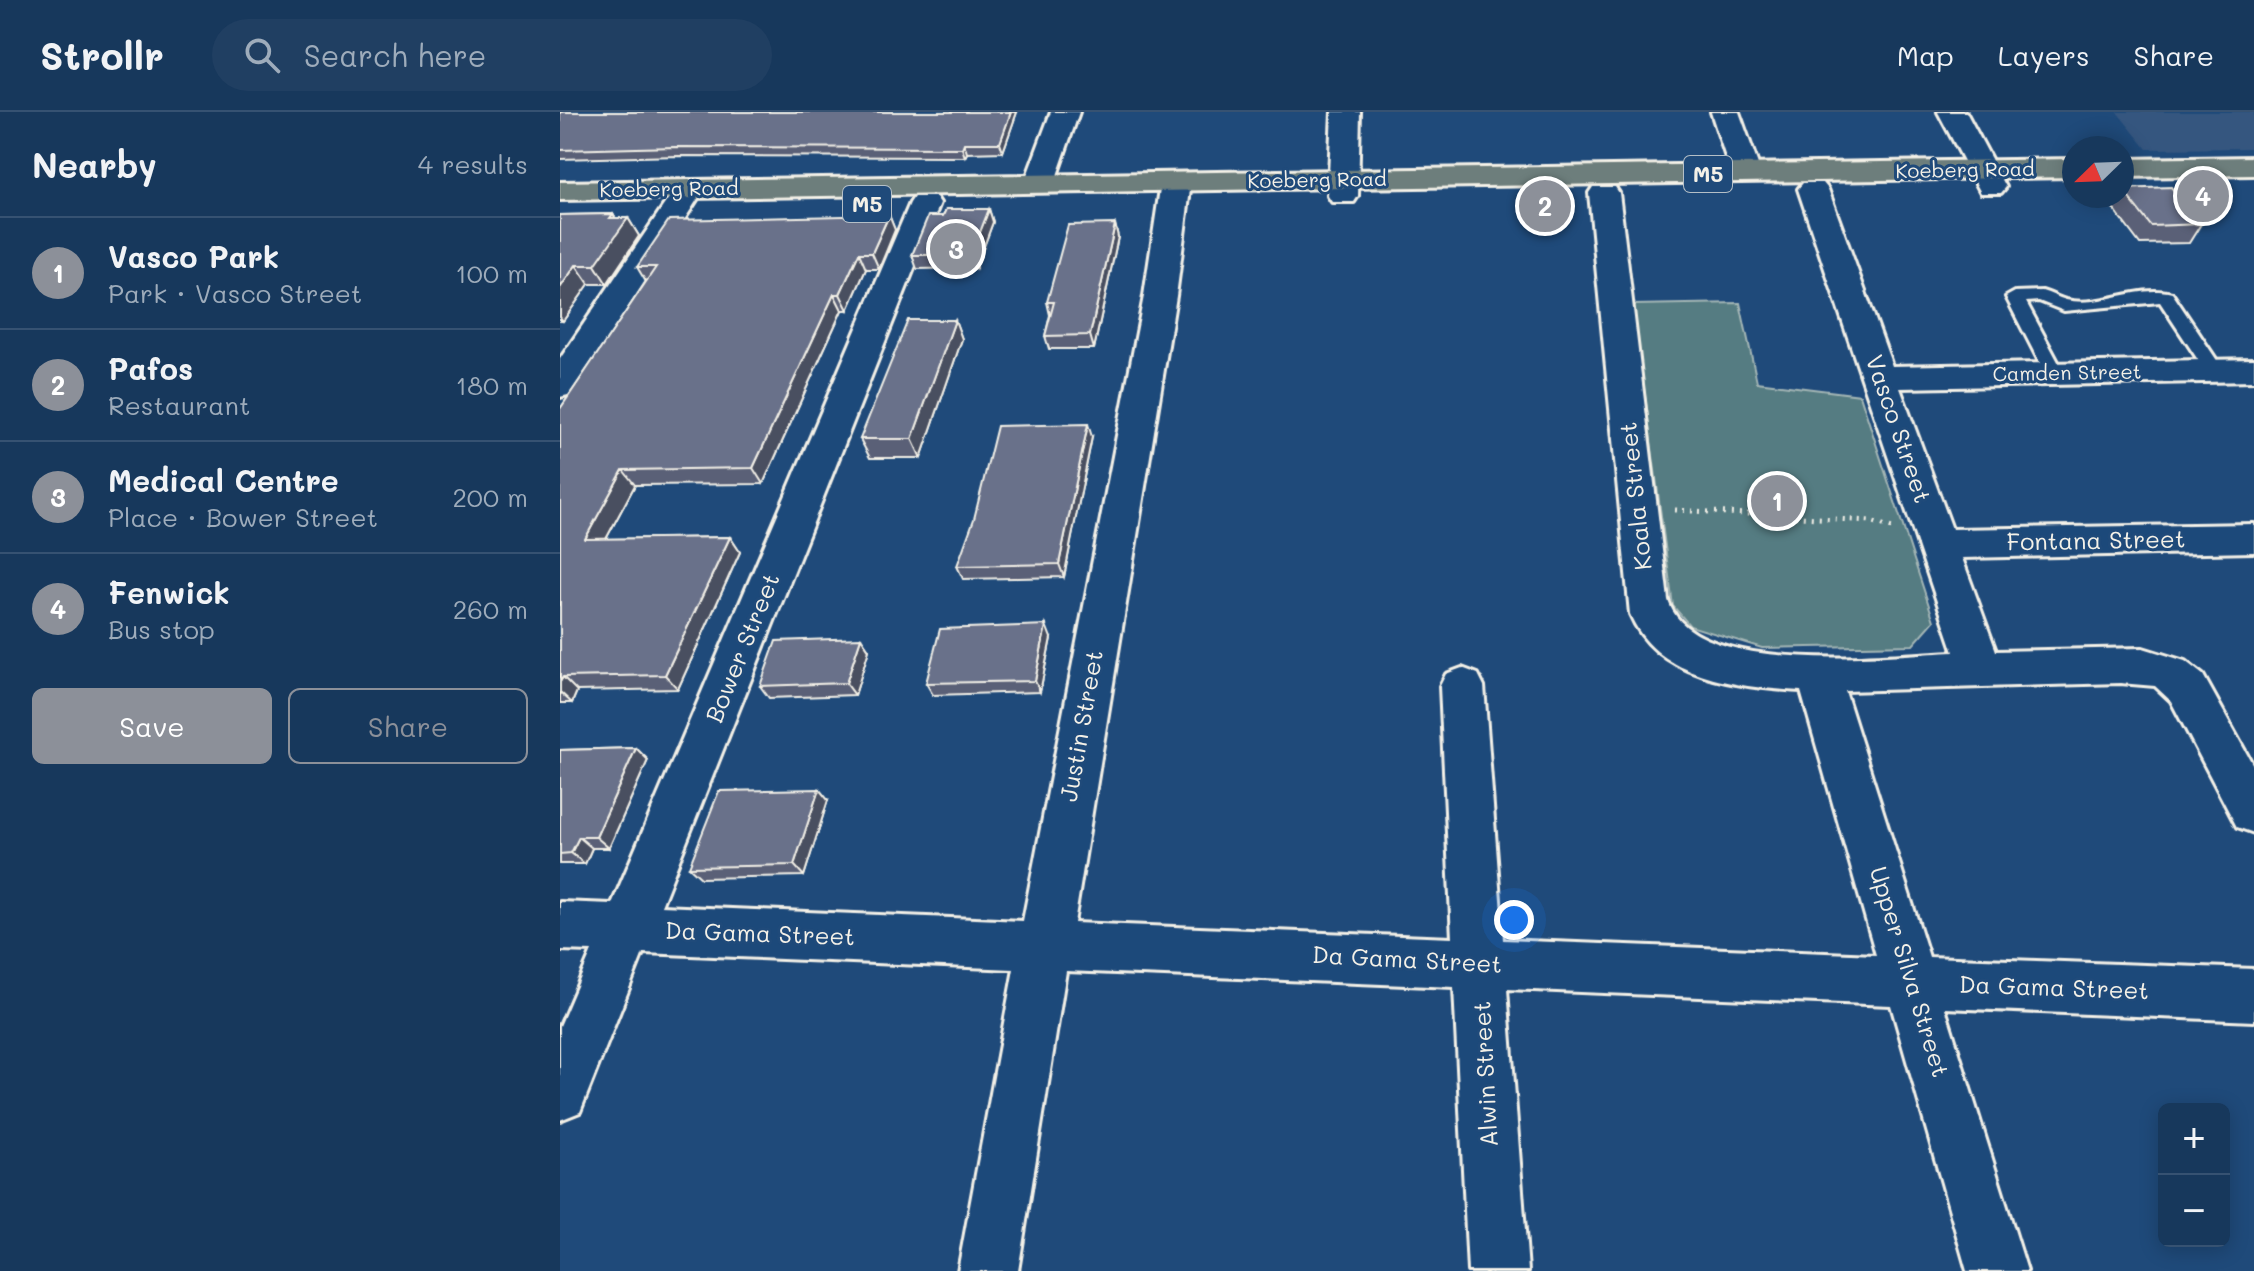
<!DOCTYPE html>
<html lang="en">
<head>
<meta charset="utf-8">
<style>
  :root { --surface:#17385c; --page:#203f62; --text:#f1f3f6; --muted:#9eacbb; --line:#365272; --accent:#8c9099 }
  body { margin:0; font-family:Mali,sans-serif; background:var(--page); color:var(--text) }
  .controls { position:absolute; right:24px; bottom:24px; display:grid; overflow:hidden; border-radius:12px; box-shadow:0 4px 20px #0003 }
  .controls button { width:72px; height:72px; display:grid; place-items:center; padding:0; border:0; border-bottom:2px solid var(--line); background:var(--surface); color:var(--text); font:40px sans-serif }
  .compass { position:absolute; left:1502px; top:24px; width:72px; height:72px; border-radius:50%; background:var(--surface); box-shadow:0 4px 20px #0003; rotate:247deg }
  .you { position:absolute; left:954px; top:808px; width:28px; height:28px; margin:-20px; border:6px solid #fff; border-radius:50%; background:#1a73e8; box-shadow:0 0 0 12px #1a73e833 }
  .badge { display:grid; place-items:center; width:52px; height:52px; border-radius:50%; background:var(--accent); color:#fff; font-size:26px; font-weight:700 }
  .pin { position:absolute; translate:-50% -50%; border:4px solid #fff; box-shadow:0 2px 8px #0006 }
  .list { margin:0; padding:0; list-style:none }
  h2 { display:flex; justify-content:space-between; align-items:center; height:104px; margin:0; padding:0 32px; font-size:34px }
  h2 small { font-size:26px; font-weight:400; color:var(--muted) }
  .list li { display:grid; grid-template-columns:52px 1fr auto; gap:24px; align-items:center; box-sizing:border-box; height:112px; padding:0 32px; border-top:2px solid var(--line) }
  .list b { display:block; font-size:30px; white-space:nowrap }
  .list p { margin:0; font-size:26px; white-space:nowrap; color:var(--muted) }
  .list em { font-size:26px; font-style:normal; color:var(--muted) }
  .actions { display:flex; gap:16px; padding:24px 32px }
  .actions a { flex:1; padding:18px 0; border:2px solid var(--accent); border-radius:12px; text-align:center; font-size:28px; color:var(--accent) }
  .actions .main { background:var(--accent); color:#fff }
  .icon { flex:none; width:44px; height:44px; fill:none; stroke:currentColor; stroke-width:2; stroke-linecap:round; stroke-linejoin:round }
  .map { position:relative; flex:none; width:1694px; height:1159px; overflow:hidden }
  header { display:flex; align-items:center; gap:48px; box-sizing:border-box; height:112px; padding:0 40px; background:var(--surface); border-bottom:2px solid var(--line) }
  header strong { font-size:38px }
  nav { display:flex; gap:44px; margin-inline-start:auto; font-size:28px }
  .search { width:560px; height:72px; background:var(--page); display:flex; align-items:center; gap:20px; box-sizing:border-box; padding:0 28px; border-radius:44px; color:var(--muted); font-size:30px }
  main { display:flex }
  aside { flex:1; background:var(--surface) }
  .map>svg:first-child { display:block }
  .built { fill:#35567f }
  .green { fill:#547b82; stroke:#a4b6b5; stroke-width:2 }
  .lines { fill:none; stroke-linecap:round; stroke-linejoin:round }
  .lane-casing { stroke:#f4f1e8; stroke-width:6 }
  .street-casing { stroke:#f4f1e8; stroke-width:6 }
  .primary-casing { stroke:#f4f1e8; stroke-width:6 }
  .path { stroke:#f4f1e8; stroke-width:5; stroke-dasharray:2 6; stroke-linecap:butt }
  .lane { fill:#1f4a7a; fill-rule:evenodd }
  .street { fill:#1f4a7a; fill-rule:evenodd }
  .primary { fill:#6d7e7c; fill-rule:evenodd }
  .wall { fill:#5a6177; stroke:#f4f1e8; stroke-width:2 }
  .shaded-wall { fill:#4a4f61; stroke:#f4f1e8; stroke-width:2 }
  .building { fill:#69718a; stroke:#f4f1e8; stroke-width:2 }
  .labels { text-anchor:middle; stroke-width:6; stroke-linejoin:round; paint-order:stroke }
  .far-street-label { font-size:20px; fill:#f4f1e8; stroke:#1f4a7a }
  .shield { fill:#1f4a7a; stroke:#b4bfc7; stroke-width:2 }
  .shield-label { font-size:22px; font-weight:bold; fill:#f4f1e8 }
  .street-label { font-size:24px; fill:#f4f1e8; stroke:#1f4a7a }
</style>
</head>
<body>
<header>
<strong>Strollr</strong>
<div class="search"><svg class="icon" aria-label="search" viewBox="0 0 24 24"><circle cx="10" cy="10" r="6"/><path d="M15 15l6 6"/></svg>Search here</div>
<nav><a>Map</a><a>Layers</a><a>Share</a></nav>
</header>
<main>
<aside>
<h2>Nearby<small>4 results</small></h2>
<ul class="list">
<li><span class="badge">1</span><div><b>Vasco Park</b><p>Park · Vasco Street</p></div><em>100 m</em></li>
<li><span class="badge">2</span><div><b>Pafos</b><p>Restaurant</p></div><em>180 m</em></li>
<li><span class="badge">3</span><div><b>Medical Centre</b><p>Place · Bower Street</p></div><em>200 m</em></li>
<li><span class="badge">4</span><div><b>Fenwick</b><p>Bus stop</p></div><em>260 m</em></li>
</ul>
<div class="actions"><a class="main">Save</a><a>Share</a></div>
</aside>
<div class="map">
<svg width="1694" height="1159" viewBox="0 0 1694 1159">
  <rect width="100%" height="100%" fill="#1f4a7a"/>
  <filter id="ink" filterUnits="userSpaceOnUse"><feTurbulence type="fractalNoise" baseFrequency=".0125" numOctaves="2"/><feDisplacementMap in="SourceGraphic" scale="16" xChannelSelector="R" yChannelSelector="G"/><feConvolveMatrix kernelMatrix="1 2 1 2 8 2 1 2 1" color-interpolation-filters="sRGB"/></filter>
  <g filter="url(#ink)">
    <!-- built -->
    <polygon class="built" points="1557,0 1694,0 1694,36 1587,37"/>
    <!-- green -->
    <polygon class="green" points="1180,191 1197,270 1300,283 1374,509 1353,533 1202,536 1130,514 1113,494 1073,193"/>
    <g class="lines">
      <!-- lane casing -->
      <g class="lane-casing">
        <path id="lane" d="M1482 179C1490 181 1498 186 1506 188 1542 196 1576 172 1612 181L1664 259 1655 265 1648 263 1600 190 1504 199 1479 189 1466 190 1504 261 1494 267 1487 265 1446 185 1455 180Z"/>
      </g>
      <!-- street casing -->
      <g class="street-casing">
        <g id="street">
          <polygon points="491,0 519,0 494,72 489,78 469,78 464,72"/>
          <polygon points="772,0 800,0 798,84 794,90 772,90 768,84"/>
          <polygon points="1151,0 1179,0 1201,61 1196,67 1176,67 1171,61"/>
          <polygon points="1378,0 1406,0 1446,75 1441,81 1421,81"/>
          <path d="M616 61 626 64 631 70 616 184 514 811 892 826 880 574 886 562 902 556 918 562 924 574 943 828 1316 843 1241 579C1178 575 1097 567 1070 502L1029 81 1033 75H1055L1059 81 1108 488C1131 566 1328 543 1394 540L1238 77 1243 71H1263L1268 77 1332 254 1694 247V269L1340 276 1392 417 1694 412V440L1402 446 1436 539 1583 536 1625 549 1643 563 1694 655V721L1677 715 1611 589 1595 574 1560 571 1285 579 1369 845 1694 857V909L1385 896 1467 1159H1407L1331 893 947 877 968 1159H908L894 875 506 859 458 1159H398L454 857 83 841 20 1000 0 1008V914L32 839 0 838V790L52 792 350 91 354 85H376L380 91 101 794 463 809 584 184 601 70 606 64Z"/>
          <polygon points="129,68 139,71 144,77 12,282 0,285 0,247 119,71"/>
        </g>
      </g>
      <!-- primary casing -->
      <g class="primary-casing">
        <g id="primary">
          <polygon points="1694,45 1694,63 1562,65 1562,47"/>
          <polygon points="1514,47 1514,65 0,88 0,70"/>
        </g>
      </g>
      <!-- path -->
      <polyline class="path" points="1115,398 1311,409 1332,416"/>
      <!-- lane -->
      <use href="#lane" class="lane"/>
      <!-- street -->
      <use href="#street" class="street"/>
      <!-- primary -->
      <use href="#primary" class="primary"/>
    </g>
    <!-- wall -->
    <g class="wall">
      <polygon points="0,0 457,0 443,40 407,41 405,45 119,44 0,47"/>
      <polygon points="1562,77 1641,112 1629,131 1580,132 1552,95 1558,84 1562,84"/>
      <polygon points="429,97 433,110 416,156 357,157 352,143 383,104"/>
      <polygon points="53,102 55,106 68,106 79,124 47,172 29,172 3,209 0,209 0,103"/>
      <polygon points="329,103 335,118 319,157 306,157 288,198 282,198 203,372 75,373 46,427 170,425 180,440 118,577 17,579 12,591 0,591 0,297 86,170 77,155"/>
      <polygon points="555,112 558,125 534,237 489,237 485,224 490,203 487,190"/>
      <polygon points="395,208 402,227 361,346 310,346 300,327"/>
      <polygon points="532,325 504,465 403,467 397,454"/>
      <polygon points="301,526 309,538 295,583 209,586 200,574"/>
      <polygon points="491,526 480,580 373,583 366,571"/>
      <polygon points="76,636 88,648 49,736 32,736 25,752 0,752 0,638"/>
      <polygon points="268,688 244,764 141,766 129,755"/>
    </g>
    <!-- shaded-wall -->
    <g class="shaded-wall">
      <polygon points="451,0 457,0 443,40 440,31"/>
      <polygon points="404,31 407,41 405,45 402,36"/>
      <polygon points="429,97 433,110 416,156 411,143"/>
      <polygon points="53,102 61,115 68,106 79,124 47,172 35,153 50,106"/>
      <polygon points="329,103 335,118 319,157 312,141"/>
      <polygon points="555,112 558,125 534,237 530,223"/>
      <polygon points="299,141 306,157 288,198 280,182"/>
      <polygon points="16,153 29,172 3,209 0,205 0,176"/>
      <polygon points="274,182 282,198 203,372 193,356"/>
      <polygon points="395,208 402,227 361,346 352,327"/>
      <polygon points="528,312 532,325 504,465 499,452"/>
      <polygon points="63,358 75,373 38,442 25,427"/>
      <polygon points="170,425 180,440 118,577 105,563"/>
      <polygon points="486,513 491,526 480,580 475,569"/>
      <polygon points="301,526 309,538 295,583 286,571"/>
      <polygon points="3,565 17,579 12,591 0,580 0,570"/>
      <polygon points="76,636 88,648 49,736 36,725"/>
      <polygon points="259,677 268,688 244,764 234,753"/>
      <polygon points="19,725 32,736 25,752 11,741"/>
    </g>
    <!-- building -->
    <g class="building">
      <polygon points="0,0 451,0 440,31 404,31 402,36 115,35 0,38"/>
      <polygon points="1611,75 1641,112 1591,114 1562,77"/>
      <polygon points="386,97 429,97 411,143 352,143 368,104 383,104"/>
      <polygon points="53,102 50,106 68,106 35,153 16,153 0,176 0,103"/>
      <polygon points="329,103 312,141 299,141 280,182 274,182 193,356 63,358 25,427 170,425 105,563 3,565 0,570 0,297 96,155 77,155 109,108"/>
      <polygon points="555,112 530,223 485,224 494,190 487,190 508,113"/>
      <polygon points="348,208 395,208 352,327 300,327"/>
      <polygon points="528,312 499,452 397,454 414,407 437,314"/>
      <polygon points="486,513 475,569 366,571 380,517"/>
      <polygon points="301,526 286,571 200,574 216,529"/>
      <polygon points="76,636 36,725 19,725 11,741 0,742 0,638"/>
      <polygon points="259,677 234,753 129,755 159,679"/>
    </g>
  </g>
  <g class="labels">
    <!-- far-street labels -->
    <g class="far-street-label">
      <text transform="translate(1405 58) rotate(-1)" y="7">Koeberg Road</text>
      <text transform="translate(757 68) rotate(-1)" y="7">Koeberg Road</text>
      <text transform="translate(109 77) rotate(-1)" y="7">Koeberg Road</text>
      <text transform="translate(1507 261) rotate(-1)" y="7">Camden Street</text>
    </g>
    <!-- shield labels -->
    <g class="shield">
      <rect x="1124" y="44" width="48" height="36" rx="6"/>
      <rect x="283" y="74" width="48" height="36" rx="6"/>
    </g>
    <g class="shield-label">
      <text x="1148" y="70">M5</text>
      <text x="307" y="100">M5</text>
    </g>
    <!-- street labels -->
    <g class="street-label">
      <text transform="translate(1338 317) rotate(71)" y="8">Vasco Street</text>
      <text transform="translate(1076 384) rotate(-96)" y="8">Koala Street</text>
      <text transform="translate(1536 429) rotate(-1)" y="8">Fontana Street</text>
      <text transform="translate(183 536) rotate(-68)" y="8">Bower Street</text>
      <text transform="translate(522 614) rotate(-80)" y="8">Justin Street</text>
      <text transform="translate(200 822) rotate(2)" y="8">Da Gama Street</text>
      <text transform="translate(847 848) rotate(3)" y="8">Da Gama Street</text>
      <text transform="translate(1349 860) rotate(73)" y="8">Upper Silva Street</text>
      <text transform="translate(1494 876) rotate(2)" y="8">Da Gama Street</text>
      <text transform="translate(926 962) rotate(-93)" y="8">Alwin Street</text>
    </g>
  </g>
</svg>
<div class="controls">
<button>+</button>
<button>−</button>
</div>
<svg class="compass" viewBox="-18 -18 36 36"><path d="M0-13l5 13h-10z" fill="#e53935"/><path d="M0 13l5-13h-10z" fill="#9eacbb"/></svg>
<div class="you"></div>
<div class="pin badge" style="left:1217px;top:389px">1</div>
<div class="pin badge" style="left:985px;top:94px">2</div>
<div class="pin badge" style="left:396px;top:137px">3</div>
<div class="pin badge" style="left:1643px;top:84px">4</div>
</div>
</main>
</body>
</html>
